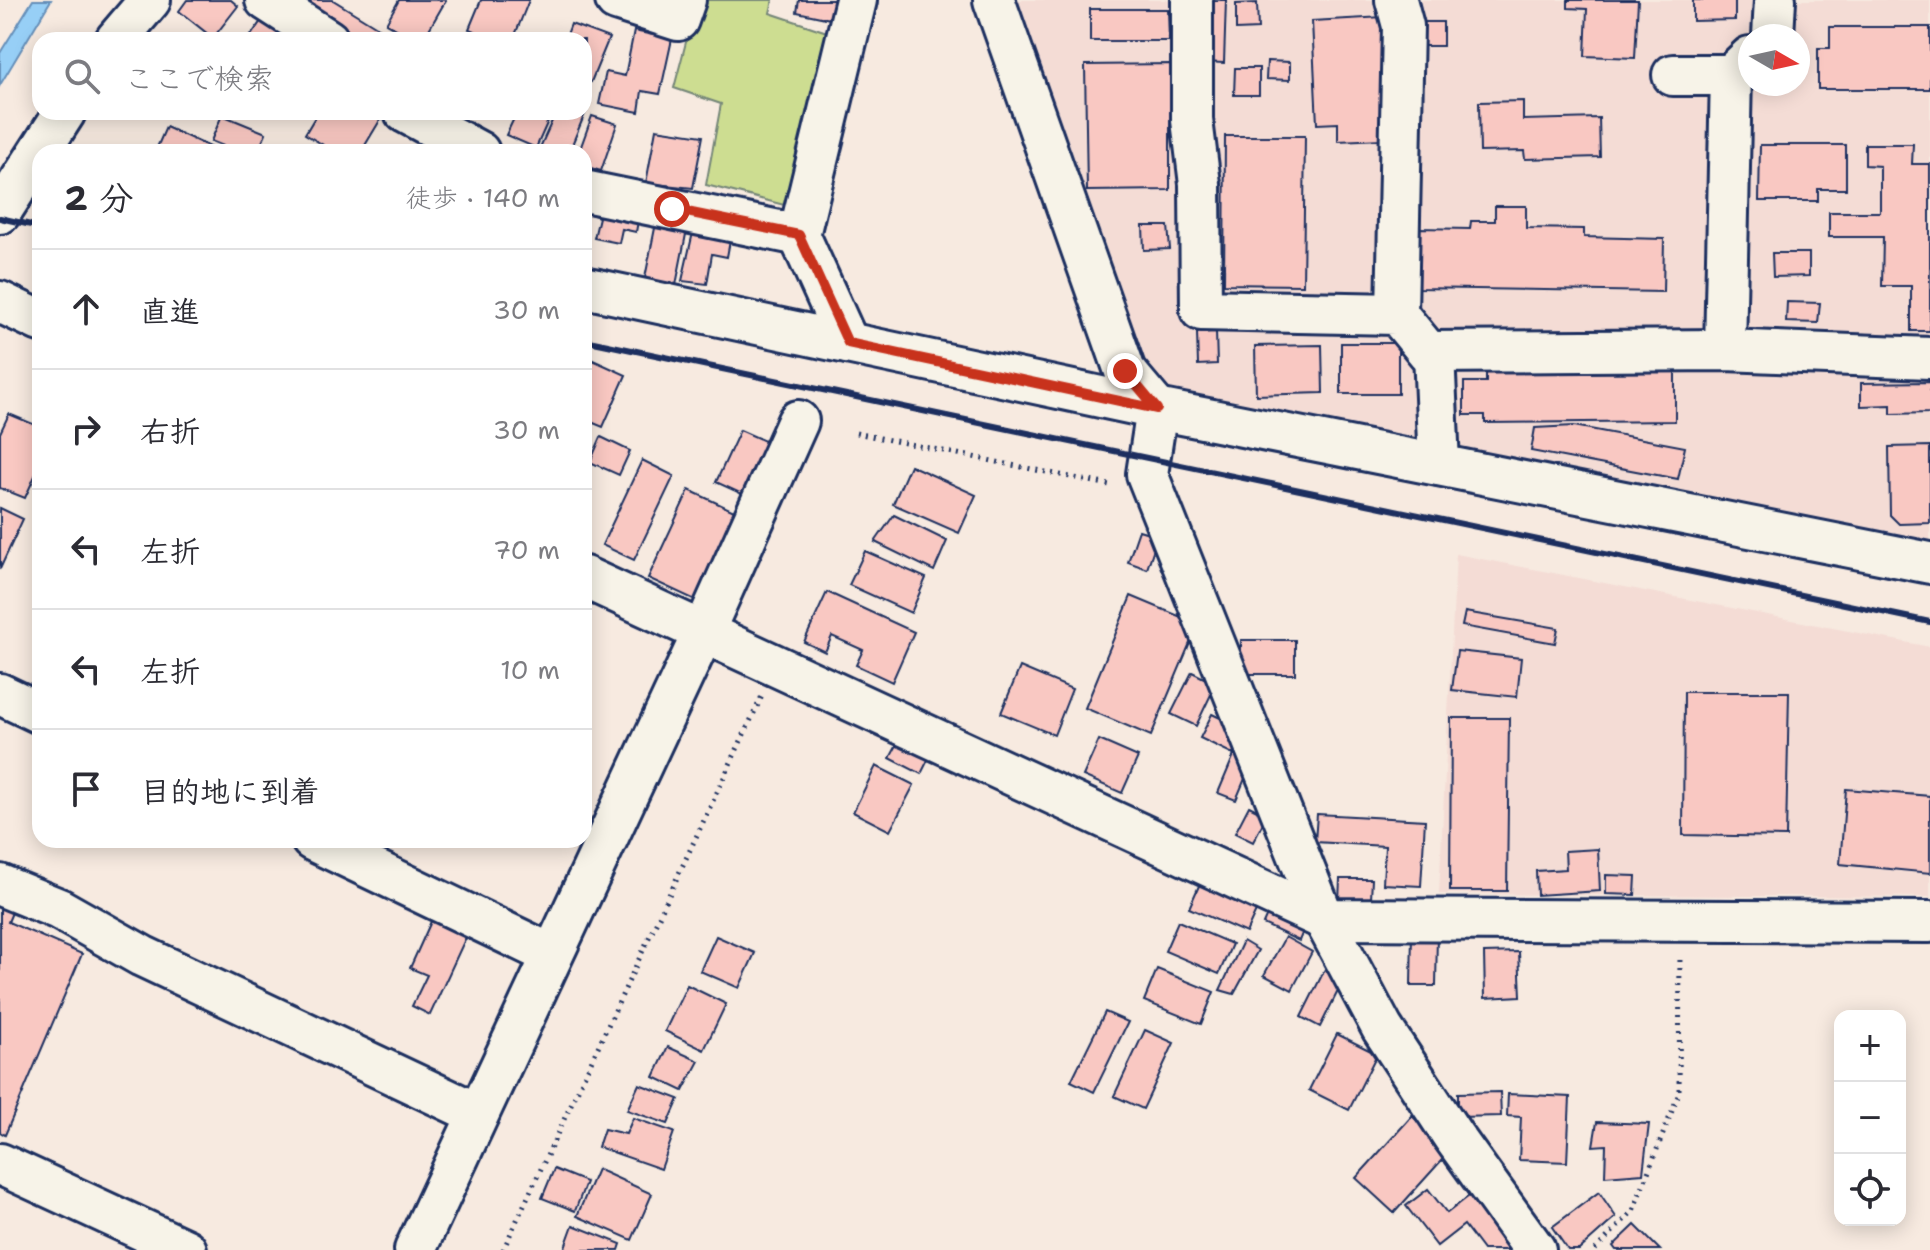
<!DOCTYPE html>
<html lang="ja">
<head>
<meta charset="utf-8">
<style>
  :root { --surface:#fff; --page:#f7f7f7; --text:#2b2b33; --muted:#7c7c81; --line:#e1e1e2 }
  body { margin:0; font-family:"Shantell Sans","Klee One",sans-serif; background:var(--page); color:var(--text) }
  .controls { position:absolute; right:24px; bottom:24px; display:grid; overflow:hidden; border-radius:16px; box-shadow:0 4px 20px #0003 }
  .controls button { width:72px; height:72px; display:grid; place-items:center; padding:0; border:0; border-bottom:2px solid var(--line); background:var(--surface); color:var(--text); font:40px sans-serif }
  .compass { position:absolute; left:1738px; top:24px; width:72px; height:72px; border-radius:50%; background:var(--surface); box-shadow:0 4px 20px #0003; rotate:99deg }
  .stop { position:absolute; width:24px; height:24px; margin:-18px; border:6px solid #c8321e; border-radius:50%; background:#fff }
  .stop.end { background:#c8321e; border-color:#fff; box-shadow:0 2px 8px #0008 }
  .list { margin:0; padding:0; list-style:none }
  h2 { display:flex; justify-content:space-between; align-items:center; height:104px; margin:0; padding:0 32px; font-size:34px }
  h2 small { font-size:26px; font-weight:400; color:var(--muted) }
  .list li { display:grid; grid-template-columns:52px 1fr auto; gap:24px; align-items:center; box-sizing:border-box; height:120px; padding:0 32px; border-top:2px solid var(--line) }
  .list b { display:block; font-size:30px; white-space:nowrap }
  .list em { font-size:26px; font-style:normal; color:var(--muted) }
  .icon { flex:none; width:44px; height:44px; fill:none; stroke:currentColor; stroke-width:2; stroke-linecap:round; stroke-linejoin:round }
  .map { position:relative; flex:none; width:1930px; height:1250px; overflow:hidden }
  .search { position:absolute; background:var(--surface); box-shadow:0 4px 20px #0003; left:32px; top:32px; width:560px; height:88px; display:flex; align-items:center; gap:20px; box-sizing:border-box; padding:0 28px; border-radius:24px; color:var(--muted); font-size:30px }
  .panel { position:absolute; background:var(--surface); box-shadow:0 4px 20px #0003; left:32px; top:144px; width:560px; height:704px; border-radius:24px }
  .map>svg:first-child { display:block }
  .built { fill:#f4dcd5; fill-rule:evenodd }
  .green { fill:#cddd91; stroke:#748678; stroke-width:2 }
  .water { fill:#97cff6; stroke:#658fb9; stroke-width:2 }
  .building { fill:#f9c8c2; stroke:#1b2f5e; stroke-width:2 }
  .lines { fill:none; stroke-linecap:round; stroke-linejoin:round }
  .minor-casing { stroke:#1b2f5e; stroke-width:46 }
  .path { stroke:#1b2f5e; stroke-width:5; stroke-dasharray:2 6; stroke-linecap:butt }
  .minor { stroke:#f7f3e8; stroke-width:40 }
  .rail { stroke:#1b2f5e; stroke-width:6 }
  .route { stroke:#c8321e; stroke-width:10 }
</style>
</head>
<body>
<div class="map">
<svg width="1930" height="1250" viewBox="0 0 1930 1250">
  <rect width="100%" height="100%" fill="#f7eae0"/>
  <filter id="ink" filterUnits="userSpaceOnUse"><feTurbulence type="fractalNoise" baseFrequency=".0125" numOctaves="2"/><feDisplacementMap in="SourceGraphic" scale="16" xChannelSelector="R" yChannelSelector="G"/><feConvolveMatrix kernelMatrix="1 2 1 2 8 2 1 2 1" color-interpolation-filters="sRGB"/></filter>
  <g filter="url(#ink)">
    <!-- built -->
    <g class="built">
      <path d="M1012 0H1930V540L1157 386 1129 347ZM1750 36H1798V84H1750Z"/>
      <polygon points="1456,554 1930,647 1930,897 1439,894"/>
    </g>
    <!-- green -->
    <polygon class="green" points="697,0 773,0 770,13 836,35 800,209 706,185 721,104 674,88"/>
    <!-- water -->
    <polygon class="water" points="33,0 51,0 0,85 0,53"/>
    <!-- building -->
    <g class="building">
      <polygon points="187,0 231,0 238,6 213,38 179,11"/>
      <polygon points="311,0 333,0 380,29 374,40 335,40 299,18"/>
      <polygon points="399,0 446,0 423,40 416,40 386,23"/>
      <polygon points="481,0 529,0 513,40 497,40 469,29"/>
      <polygon points="799,0 840,0 835,20 797,12"/>
      <polygon points="1211,0 1226,0 1224,63 1204,62"/>
      <polygon points="1568,0 1638,0 1635,58 1585,56 1587,9 1568,8"/>
      <polygon points="1693,0 1735,0 1735,20 1693,21"/>
      <polygon points="1257,3 1258,29 1236,30 1236,4"/>
      <polygon points="1090,9 1168,9 1169,41 1090,41"/>
      <polygon points="1384,17 1389,100 1381,100 1383,139 1338,141 1338,123 1317,124 1312,21"/>
      <polygon points="263,18 294,40 248,40"/>
      <polygon points="1423,22 1443,22 1443,46 1422,46"/>
      <polygon points="571,24 609,38 591,82 584,80 584,40 565,40"/>
      <polygon points="1830,27 1930,27 1930,89 1818,89 1818,48 1830,48"/>
      <polygon points="634,31 672,39 660,94 642,91 639,112 599,104 606,72 625,76"/>
      <polygon points="1267,61 1290,62 1290,80 1266,79"/>
      <polygon points="1170,64 1170,190 1087,191 1085,65"/>
      <polygon points="1235,68 1259,68 1259,95 1234,95"/>
      <polygon points="1523,101 1523,120 1599,118 1600,157 1525,159 1524,151 1480,152 1479,102"/>
      <polygon points="586,111 569,152 538,152 556,112"/>
      <polygon points="318,112 385,112 361,152 335,152 305,134"/>
      <polygon points="517,112 552,112 536,148 506,135"/>
      <polygon points="222,115 266,133 258,152 238,152 211,141"/>
      <polygon points="592,116 617,124 601,171 584,166 584,152 579,152"/>
      <polygon points="166,127 221,152 155,152"/>
      <polygon points="656,129 703,136 693,188 646,183"/>
      <polygon points="1225,136 1305,136 1303,285 1224,284"/>
      <polygon points="1865,144 1913,144 1912,164 1930,164 1930,331 1911,331 1911,286 1882,286 1883,237 1829,237 1829,212 1880,212 1880,166 1865,165"/>
      <polygon points="1760,145 1846,145 1846,189 1818,189 1818,201 1759,201"/>
      <polygon points="591,200 640,210 636,232 622,229 619,243 594,238 599,217 588,213"/>
      <polygon points="1495,206 1526,206 1526,228 1584,229 1584,237 1664,239 1663,292 1418,288 1418,228 1470,229 1471,221 1495,221"/>
      <polygon points="657,218 688,224 676,285 645,278"/>
      <polygon points="1143,226 1168,226 1170,249 1144,250"/>
      <polygon points="694,228 731,235 727,257 712,254 707,284 682,281"/>
      <polygon points="1772,253 1809,253 1809,276 1773,277"/>
      <polygon points="1787,302 1820,303 1818,323 1786,322"/>
      <polygon points="1216,332 1217,364 1198,365 1197,333"/>
      <rect x="1341" y="343" width="57" height="51"/>
      <polygon points="1322,345 1323,393 1256,395 1255,346"/>
      <polygon points="584,356 626,375 603,427 584,419"/>
      <polygon points="1675,367 1675,421 1485,423 1485,415 1464,415 1464,382 1486,382 1486,369"/>
      <polygon points="1930,382 1930,413 1891,414 1891,405 1861,406 1861,383"/>
      <polygon points="9,414 40,427 40,465 25,498 0,488 0,433"/>
      <polygon points="1574,426 1685,447 1678,479 1531,451 1535,428"/>
      <polygon points="740,430 776,446 753,499 716,482"/>
      <polygon points="601,437 630,451 619,475 590,462"/>
      <polygon points="1930,446 1930,523 1899,524 1890,515 1889,447"/>
      <polygon points="642,460 674,476 634,560 602,545"/>
      <polygon points="910,465 976,495 959,533 893,504"/>
      <polygon points="689,490 747,517 706,605 648,578"/>
      <polygon points="0,508 23,519 0,569"/>
      <polygon points="894,515 947,541 934,571 875,542"/>
      <polygon points="1139,530 1158,536 1147,569 1128,562"/>
      <polygon points="865,551 926,578 911,613 849,585"/>
      <polygon points="827,592 914,632 892,682 856,665 863,650 832,636 825,652 804,642"/>
      <polygon points="1131,596 1198,624 1151,736 1085,708"/>
      <polygon points="1465,612 1558,628 1555,643 1462,626"/>
      <rect x="1241" y="640" width="54" height="34"/>
      <polygon points="1457,651 1521,658 1517,697 1452,690"/>
      <polygon points="1020,667 1072,689 1054,735 1001,713"/>
      <polygon points="1192,672 1216,684 1196,726 1171,714"/>
      <polygon points="1684,692 1789,692 1786,837 1683,835"/>
      <polygon points="1212,714 1237,726 1239,741 1233,754 1200,738"/>
      <polygon points="1451,718 1509,718 1507,891 1450,891"/>
      <polygon points="905,730 935,746 921,774 890,758"/>
      <polygon points="1099,740 1138,757 1122,793 1083,776"/>
      <polygon points="1234,755 1252,762 1236,800 1218,793"/>
      <polygon points="876,766 914,785 890,831 853,812"/>
      <polygon points="1846,789 1930,796 1930,873 1840,864"/>
      <polygon points="1249,806 1267,815 1253,842 1235,833"/>
      <polygon points="1317,814 1425,820 1421,886 1383,884 1385,846 1315,842"/>
      <polygon points="1598,849 1600,891 1537,895 1536,871 1566,869 1565,851"/>
      <polygon points="1206,870 1263,896 1246,933 1189,908"/>
      <polygon points="1606,875 1636,876 1635,895 1606,894"/>
      <polygon points="1340,879 1372,879 1371,899 1339,901"/>
      <polygon points="1274,899 1309,917 1299,941 1263,924"/>
      <polygon points="0,904 13,910 8,922 82,954 5,1135 0,1132"/>
      <polygon points="433,917 467,935 430,1015 412,1006 427,975 410,968"/>
      <polygon points="1178,921 1232,944 1219,974 1165,951"/>
      <polygon points="1412,933 1437,934 1436,986 1411,986"/>
      <polygon points="716,936 755,953 739,988 700,971"/>
      <polygon points="1285,937 1312,952 1292,990 1264,975"/>
      <polygon points="1243,941 1258,950 1234,994 1220,990"/>
      <polygon points="1519,952 1521,996 1485,998 1484,953"/>
      <polygon points="1331,957 1343,981 1320,1027 1301,1017"/>
      <polygon points="1157,969 1214,992 1201,1024 1144,1001"/>
      <polygon points="687,985 726,1004 704,1050 665,1031"/>
      <polygon points="1105,1012 1128,1022 1094,1092 1071,1081"/>
      <polygon points="1145,1030 1174,1043 1143,1109 1114,1096"/>
      <polygon points="1337,1034 1377,1054 1349,1110 1309,1090"/>
      <polygon points="668,1047 699,1061 683,1091 654,1077"/>
      <polygon points="639,1084 679,1099 668,1124 627,1110"/>
      <polygon points="1500,1092 1501,1116 1458,1117 1458,1093"/>
      <polygon points="1508,1094 1570,1097 1567,1162 1519,1160 1521,1117 1507,1116"/>
      <polygon points="1412,1116 1450,1151 1394,1213 1356,1178"/>
      <polygon points="633,1118 674,1132 661,1169 598,1147 604,1129 626,1134"/>
      <polygon points="1597,1122 1649,1124 1643,1173 1605,1176 1606,1145 1593,1146"/>
      <polygon points="554,1169 586,1182 575,1211 542,1198"/>
      <polygon points="597,1169 652,1194 632,1240 577,1216"/>
      <polygon points="1482,1186 1530,1250 1483,1250 1464,1225 1437,1246 1406,1206 1428,1189 1447,1213"/>
      <polygon points="1599,1192 1616,1217 1579,1250 1568,1250 1552,1227"/>
      <polygon points="573,1225 621,1244 619,1250 564,1250"/>
      <polygon points="1635,1225 1660,1250 1616,1250 1613,1246"/>
    </g>
    <g class="lines">
      <!-- minor casing -->
      <g class="minor-casing">
        <g id="minor">
          <polyline points="266,0 328,40"/>
          <polyline points="616,0 678,20 685,0"/>
          <polyline points="994,0 1125,371 1157,409 1147,474 1324,919 1382,1028 1453,1136 1535,1250"/>
          <polyline points="1192,0 1192,120 1200,184 1201,310 1397,314 1428,352 1725,350 1930,358"/>
          <polyline points="1396,0 1403,26 1397,314"/>
          <polyline points="1773,36 1775,0"/>
          <polyline points="116,40 150,0"/>
          <polyline points="1673,75 1731,75"/>
          <polyline points="405,112 479,152"/>
          <polyline points="584,191 799,235"/>
          <polyline points="0,213 65,112"/>
          <polyline points="584,287 1157,409 1930,563"/>
          <polyline points="0,302 40,321"/>
          <polyline points="848,343 799,235 856,0"/>
          <polyline points="1725,350 1731,75 1750,57"/>
          <polyline points="1434,353 1439,465"/>
          <polyline points="584,577 1324,919 1930,922"/>
          <polyline points="0,694 40,713"/>
          <polyline points="312,840 552,955"/>
          <polyline points="0,885 59,909 142,956 478,1114"/>
          <polyline points="0,1164 186,1250"/>
          <polyline points="415,1250 703,633 798,421"/>
        </g>
      </g>
      <!-- path -->
      <g class="path">
        <polyline points="856,433 1114,486"/>
        <polyline points="503,1250 762,696"/>
        <polyline points="1595,1250 1633,1211 1679,1093 1680,954"/>
      </g>
      <!-- minor -->
      <use href="#minor" class="minor"/>
      <!-- rail -->
      <g class="rail">
        <polyline points="0,218 40,227"/>
        <polyline points="584,340 1930,622"/>
      </g>
    </g>
  </g>
  <g class="lines" filter="url(#ink)">
    <!-- route -->
    <polyline class="route" points="672,209 799,235 848,343 1157,409 1125,371"/>
  </g>
</svg>
<div class="controls">
<button>+</button>
<button>−</button>
<button><svg class="icon" aria-label="locate" viewBox="0 0 24 24"><circle cx="12" cy="12" r="6"/><path d="M12 2v4M12 18v4M2 12h4M18 12h4"/></svg></button>
</div>
<svg class="compass" viewBox="-18 -18 36 36"><path d="M0-13l5 13h-10z" fill="#e53935"/><path d="M0 13l5-13h-10z" fill="#7c7c81"/></svg>
<div class="stop" style="left:672px;top:209px"></div>
<div class="stop end" style="left:1125px;top:371px"></div>
<div class="search"><svg class="icon" aria-label="search" viewBox="0 0 24 24"><circle cx="10" cy="10" r="6"/><path d="M15 15l6 6"/></svg>ここで検索</div>
<section class="panel">
<h2>2 分<small>徒歩 · 140 m</small></h2>
<ul class="list">
<li><svg class="icon" aria-label="ahead" viewBox="0 0 24 24"><path d="M12 20V5M6 11l6-6 6 6"/></svg><div><b>直進</b></div><em>30 m</em></li>
<li><svg class="icon" aria-label="right" viewBox="0 0 24 24"><path d="M7 20v-9h11M14 6l5 5-5 5"/></svg><div><b>右折</b></div><em>30 m</em></li>
<li><svg class="icon" aria-label="left" viewBox="0 0 24 24"><path d="M17 20v-9H6M10 6l-5 5 5 5"/></svg><div><b>左折</b></div><em>70 m</em></li>
<li><svg class="icon" aria-label="left" viewBox="0 0 24 24"><path d="M17 20v-9H6M10 6l-5 5 5 5"/></svg><div><b>左折</b></div><em>10 m</em></li>
<li><svg class="icon" aria-label="arrive" viewBox="0 0 24 24"><path d="M6 21V4h12l-3 4 3 4H6"/></svg><div><b>目的地に到着</b></div></li>
</ul>
</section>
</div>
</body>
</html>
